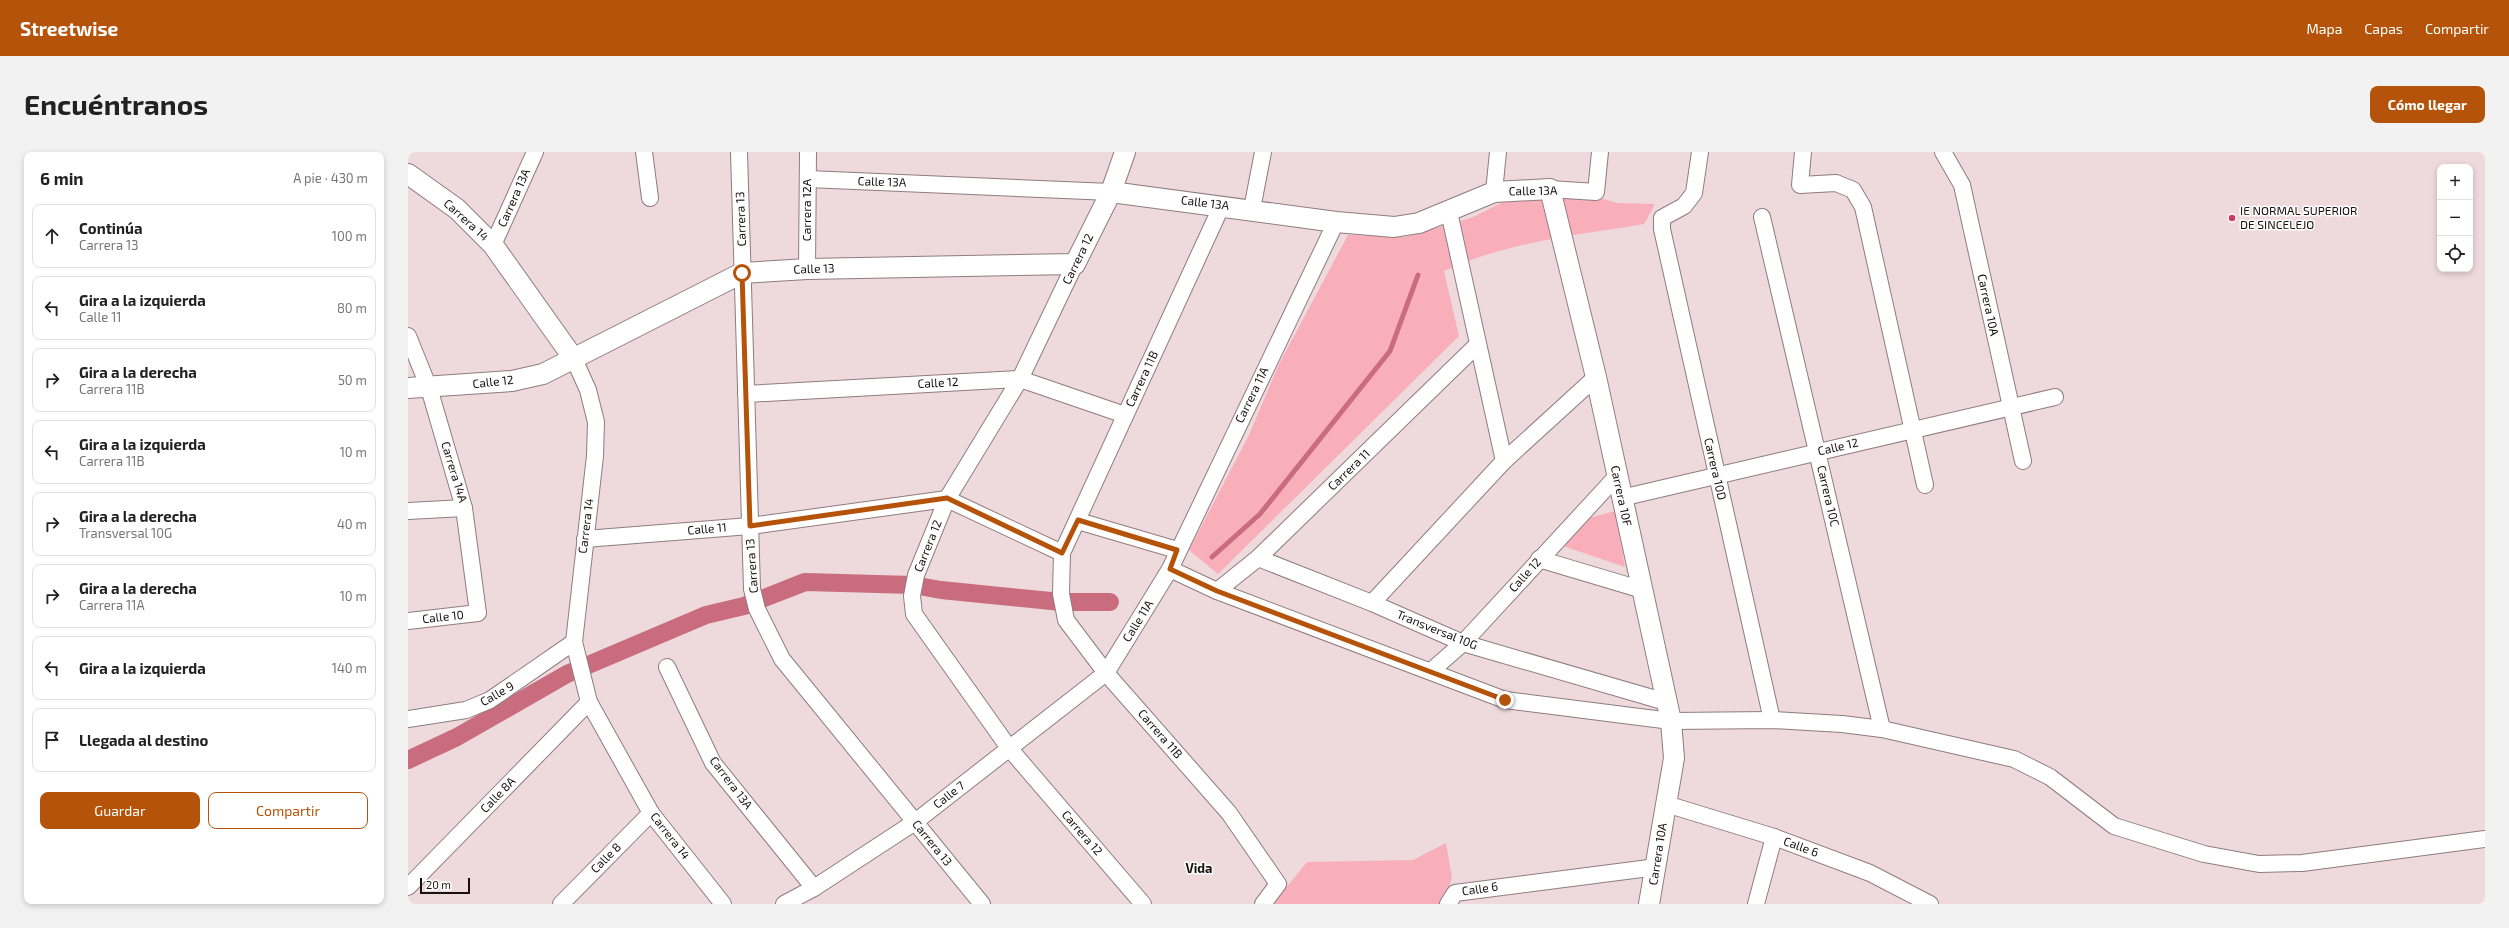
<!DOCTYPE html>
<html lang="es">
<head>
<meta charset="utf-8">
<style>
  :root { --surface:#fff; --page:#f2f2f2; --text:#222; --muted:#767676; --line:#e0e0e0; --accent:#b45309 }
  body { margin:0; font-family:"Exo 2",sans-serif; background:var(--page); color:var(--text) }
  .controls { position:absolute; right:12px; top:12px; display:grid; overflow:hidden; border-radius:8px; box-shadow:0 2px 6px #0003 }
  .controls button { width:36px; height:36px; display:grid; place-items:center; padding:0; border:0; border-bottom:1px solid var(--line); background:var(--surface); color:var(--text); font:20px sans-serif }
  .scale { position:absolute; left:12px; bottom:10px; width:50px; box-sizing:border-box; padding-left:4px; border:2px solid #171011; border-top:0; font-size:11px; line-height:14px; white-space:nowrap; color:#171011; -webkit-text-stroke:3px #fff; paint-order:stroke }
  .stop { position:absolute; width:12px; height:12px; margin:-9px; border:3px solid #b45309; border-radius:50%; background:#fff }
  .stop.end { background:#b45309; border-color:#fff; box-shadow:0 1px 4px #0008 }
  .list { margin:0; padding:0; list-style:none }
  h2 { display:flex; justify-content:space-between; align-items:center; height:52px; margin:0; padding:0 16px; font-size:17px }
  h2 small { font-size:13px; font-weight:400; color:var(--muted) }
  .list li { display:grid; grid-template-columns:26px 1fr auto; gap:12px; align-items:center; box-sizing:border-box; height:64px; margin:0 8px 8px; padding:0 8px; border:1px solid var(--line); border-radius:8px }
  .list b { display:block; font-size:15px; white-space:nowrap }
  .list p { margin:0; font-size:13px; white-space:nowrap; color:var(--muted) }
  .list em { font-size:13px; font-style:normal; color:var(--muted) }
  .actions { display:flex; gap:8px; padding:12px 16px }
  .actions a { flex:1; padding:9px 0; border:1px solid var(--accent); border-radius:8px; text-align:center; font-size:14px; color:var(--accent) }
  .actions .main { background:var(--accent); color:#fff }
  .icon { flex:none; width:22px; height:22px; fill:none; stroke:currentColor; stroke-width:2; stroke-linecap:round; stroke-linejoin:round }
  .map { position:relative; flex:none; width:2077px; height:752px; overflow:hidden; border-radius:8px }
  header { display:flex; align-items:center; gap:24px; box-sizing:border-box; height:56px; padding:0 20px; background:var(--accent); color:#fff }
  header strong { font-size:19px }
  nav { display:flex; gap:22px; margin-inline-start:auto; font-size:14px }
  .intro { display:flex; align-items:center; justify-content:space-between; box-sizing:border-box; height:96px; padding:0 24px }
  h1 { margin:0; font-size:28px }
  .button { padding:10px 18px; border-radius:8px; background:var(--accent); color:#fff; font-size:14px; font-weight:700 }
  main { display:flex; gap:24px; padding:0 24px }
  aside { flex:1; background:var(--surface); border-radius:8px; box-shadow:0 2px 6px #0003 }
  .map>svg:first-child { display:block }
  .green { fill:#f9afba }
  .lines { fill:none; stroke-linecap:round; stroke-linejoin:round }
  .stream { stroke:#c96d7e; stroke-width:5 }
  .canal { stroke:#c96d7e; stroke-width:18 }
  .minor-casing { stroke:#8f7c7f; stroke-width:18 }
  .tertiary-casing { stroke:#8f7c7f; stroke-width:22 }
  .minor { stroke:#fff; stroke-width:16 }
  .tertiary { stroke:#fff; stroke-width:20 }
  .route { stroke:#b45309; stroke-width:5 }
  .poi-dot { fill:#ca3b61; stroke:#fff; stroke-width:1.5 }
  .labels { text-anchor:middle; stroke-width:3; stroke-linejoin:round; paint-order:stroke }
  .street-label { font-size:12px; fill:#171011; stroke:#fff }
  .poi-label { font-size:12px; fill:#171011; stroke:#fff; text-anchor:start }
  .neighbourhood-label { font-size:13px; font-weight:bold; fill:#171011; stroke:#fff }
</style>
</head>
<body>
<header>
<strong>Streetwise</strong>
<nav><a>Mapa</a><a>Capas</a><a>Compartir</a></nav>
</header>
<div class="intro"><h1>Encuéntranos</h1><a class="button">Cómo llegar</a></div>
<main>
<aside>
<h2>6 min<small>A pie · 430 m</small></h2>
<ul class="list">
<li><svg class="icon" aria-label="ahead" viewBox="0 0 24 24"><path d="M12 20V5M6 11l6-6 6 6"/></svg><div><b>Continúa</b><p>Carrera 13</p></div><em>100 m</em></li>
<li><svg class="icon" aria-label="left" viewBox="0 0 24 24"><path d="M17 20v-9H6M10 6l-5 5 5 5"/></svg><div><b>Gira a la izquierda</b><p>Calle 11</p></div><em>80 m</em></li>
<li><svg class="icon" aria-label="right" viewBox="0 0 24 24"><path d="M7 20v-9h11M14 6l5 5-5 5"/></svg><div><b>Gira a la derecha</b><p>Carrera 11B</p></div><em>50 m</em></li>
<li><svg class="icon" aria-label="left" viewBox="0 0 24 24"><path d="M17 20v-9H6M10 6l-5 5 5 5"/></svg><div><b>Gira a la izquierda</b><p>Carrera 11B</p></div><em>10 m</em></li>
<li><svg class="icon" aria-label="right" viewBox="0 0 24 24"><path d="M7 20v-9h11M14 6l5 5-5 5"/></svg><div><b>Gira a la derecha</b><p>Transversal 10G</p></div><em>40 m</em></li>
<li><svg class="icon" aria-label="right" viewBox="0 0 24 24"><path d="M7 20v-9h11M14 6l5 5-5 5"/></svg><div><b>Gira a la derecha</b><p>Carrera 11A</p></div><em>10 m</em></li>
<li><svg class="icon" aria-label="left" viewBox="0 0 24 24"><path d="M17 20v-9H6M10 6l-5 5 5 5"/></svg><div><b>Gira a la izquierda</b></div><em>140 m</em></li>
<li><svg class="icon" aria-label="arrive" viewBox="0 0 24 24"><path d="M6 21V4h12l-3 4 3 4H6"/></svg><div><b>Llegada al destino</b></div></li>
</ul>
<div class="actions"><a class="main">Guardar</a><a>Compartir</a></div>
</aside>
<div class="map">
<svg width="2077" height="752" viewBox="0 0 2077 752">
  <rect width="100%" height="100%" fill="#eed9dc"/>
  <!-- green -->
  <g class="green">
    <path d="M1189 45 1209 51 1247 52 1236 72C1170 83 1098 90 1036 119L1051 184 810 422 781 398 841 283 871 212 940 83 997 85 1063 66 1095 50Z"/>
    <polygon points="1207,359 1217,415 1155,394 1181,366"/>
    <polygon points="1038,691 1044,726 1034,752 865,752 899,710 1005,708"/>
  </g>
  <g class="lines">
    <!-- stream -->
    <polyline class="stream" points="804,405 852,362 982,199 1010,123"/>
    <!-- canal -->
    <polyline class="canal" points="0,608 49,585 159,522 298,463 336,454 397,430 505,433 533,438 653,450 702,450"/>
    <!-- minor casing -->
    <g class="minor-casing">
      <g id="minor">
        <polyline points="236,0 242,46"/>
        <polyline points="331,0 344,437 349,457 374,507 574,752"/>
        <polyline points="1292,0 1286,41 1276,54 1254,66 1254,77 1364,568"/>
        <polyline points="1395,0 1392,33 1428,31 1445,38 1455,55 1517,333"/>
        <polyline points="1535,0 1554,33 1615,309"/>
        <polyline points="400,27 703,40"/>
        <polyline points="1142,37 1188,40 1192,0"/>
        <polyline points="1086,40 1090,0"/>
        <polyline points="814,53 654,401 653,442 658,468 698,521 821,661 870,732 855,752"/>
        <polyline points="844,57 855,0"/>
        <polyline points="1041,60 1096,309"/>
        <polyline points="1354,65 1474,577"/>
        <polyline points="85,93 127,0"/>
        <polyline points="667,112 612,227 539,347 508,423 504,444 506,462 601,596 735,752"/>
        <polyline points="399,117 400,0"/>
        <polyline points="0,184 21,236 56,356 70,461 0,469"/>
        <polyline points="166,207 180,238 188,270 187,304 166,490 181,550 243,661 315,752"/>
        <polyline points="338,242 612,227 717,263"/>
        <polyline points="1213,346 1647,245"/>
        <polyline points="0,359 56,356"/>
        <polyline points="670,369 769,398"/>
        <polyline points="177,387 342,374 539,347 654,401"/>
        <polyline points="850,406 964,451 1055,491 1258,550"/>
        <polyline points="1131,407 1235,438"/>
        <polyline points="762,417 809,439 1097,548 1263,569 1364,568 1434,572 1474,577 1606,607 1642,625 1706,674 1796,702 1851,712 1894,711 2077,687"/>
        <polyline points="809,439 850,406 1069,193"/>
        <polyline points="964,451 1096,309 1188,225"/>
        <polyline points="259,515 305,611 406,736"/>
        <polyline points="1023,519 1055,491 1209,324"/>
        <polyline points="0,567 58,558 82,548 166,490"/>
        <polyline points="1258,652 1366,685 1462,721 1522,752"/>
        <polyline points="0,735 181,550"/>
        <polyline points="153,752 243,661"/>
        <polyline points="376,752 406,736 507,670 698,521 762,417 928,70"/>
        <polyline points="1040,752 1047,741 1249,715"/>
        <polyline points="1348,752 1366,685"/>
      </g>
    </g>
    <!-- tertiary casing -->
    <g class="tertiary-casing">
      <g id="tertiary">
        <polyline points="0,22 49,57 85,93 166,207"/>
        <polyline points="703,40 928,70 986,75 1011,71 1086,40 1142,37 1188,225 1263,569 1266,606 1241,752"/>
        <polyline points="0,236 104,229 135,222 334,121 399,117 667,112 703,40 717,0"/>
      </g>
    </g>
    <!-- minor -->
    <use href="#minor" class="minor"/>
    <!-- tertiary -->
    <use href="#tertiary" class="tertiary"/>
  </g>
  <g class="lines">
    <!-- route -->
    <polyline class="route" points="334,121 342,374 539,346 654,401 670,368 769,398 762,417 809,439 1097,548"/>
  </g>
  <!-- markers -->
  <circle class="poi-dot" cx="1824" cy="66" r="4"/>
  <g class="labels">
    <!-- street labels -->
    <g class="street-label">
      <text transform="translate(474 30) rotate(2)" y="4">Calle 13A</text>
      <text transform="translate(1125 39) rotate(-1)" y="4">Calle 13A</text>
      <text transform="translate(106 46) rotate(-66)" y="4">Carrera 13A</text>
      <text transform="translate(797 51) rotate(7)" y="4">Calle 13A</text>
      <text transform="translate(399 58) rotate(-90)" y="4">Carrera 12A</text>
      <text transform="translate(333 67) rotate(-92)" y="4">Carrera 13</text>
      <text transform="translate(58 68) rotate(42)" y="4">Carrera 14</text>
      <text transform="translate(670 107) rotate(-64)" y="4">Carrera 12</text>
      <text transform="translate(406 117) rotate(-2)" y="4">Calle 13</text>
      <text transform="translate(1580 153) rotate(78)" y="4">Carrera 10A</text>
      <text transform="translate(734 227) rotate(-65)" y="4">Carrera 11B</text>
      <text transform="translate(85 230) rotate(-6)" y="4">Calle 12</text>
      <text transform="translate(530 231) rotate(-3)" y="4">Calle 12</text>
      <text transform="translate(844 243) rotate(-64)" y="4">Carrera 11A</text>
      <text transform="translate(1430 295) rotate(-13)" y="4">Calle 12</text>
      <text transform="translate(1307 317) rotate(77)" y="4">Carrera 10D</text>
      <text transform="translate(941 318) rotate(-44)" y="4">Carrera 11</text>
      <text transform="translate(46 320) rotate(73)" y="4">Carrera 14A</text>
      <text transform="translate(1213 344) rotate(78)" y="4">Carrera 10F</text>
      <text transform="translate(1420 344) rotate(77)" y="4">Carrera 10C</text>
      <text transform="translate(178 374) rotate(-83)" y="4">Carrera 14</text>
      <text transform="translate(299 377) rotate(-5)" y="4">Calle 11</text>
      <text transform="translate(520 394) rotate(-68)" y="4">Carrera 12</text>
      <text transform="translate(344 414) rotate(-94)" y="4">Carrera 13</text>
      <text transform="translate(1117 423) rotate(-48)" y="4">Calle 12</text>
      <text transform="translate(35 465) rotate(-6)" y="4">Calle 10</text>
      <text transform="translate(730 469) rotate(-58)" y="4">Calle 11A</text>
      <text transform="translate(1029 478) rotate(22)" y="4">Transversal 10G</text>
      <text transform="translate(89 542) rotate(-30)" y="4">Calle 9</text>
      <text transform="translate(752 582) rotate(49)" y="4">Carrera 11B</text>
      <text transform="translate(323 631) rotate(53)" y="4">Carrera 13A</text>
      <text transform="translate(90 643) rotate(-46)" y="4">Calle 8A</text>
      <text transform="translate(541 643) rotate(-38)" y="4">Calle 7</text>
      <text transform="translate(674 681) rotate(49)" y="4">Carrera 12</text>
      <text transform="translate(262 684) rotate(52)" y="4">Carrera 14</text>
      <text transform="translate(524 691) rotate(51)" y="4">Carrera 13</text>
      <text transform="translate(1393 695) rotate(20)" y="4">Calle 6</text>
      <text transform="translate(1250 702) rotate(-81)" y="4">Carrera 10A</text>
      <text transform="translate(198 706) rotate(-45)" y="4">Calle 8</text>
      <text transform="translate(1072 737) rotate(-8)" y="4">Calle 6</text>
    </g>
    <!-- poi labels -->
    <g class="poi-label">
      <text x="1832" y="63">IE NORMAL SUPERIOR<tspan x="1832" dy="14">DE SINCELEJO</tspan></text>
    </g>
    <!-- neighbourhood labels -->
    <g class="neighbourhood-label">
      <text x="791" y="721">Vida</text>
    </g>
  </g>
</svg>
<div class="controls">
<button>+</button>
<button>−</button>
<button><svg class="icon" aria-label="locate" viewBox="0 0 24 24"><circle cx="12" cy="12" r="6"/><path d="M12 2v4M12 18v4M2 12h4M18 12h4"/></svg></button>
</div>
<div class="scale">20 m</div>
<div class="stop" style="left:334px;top:121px"></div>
<div class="stop end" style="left:1097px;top:548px"></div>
</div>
</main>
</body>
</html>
